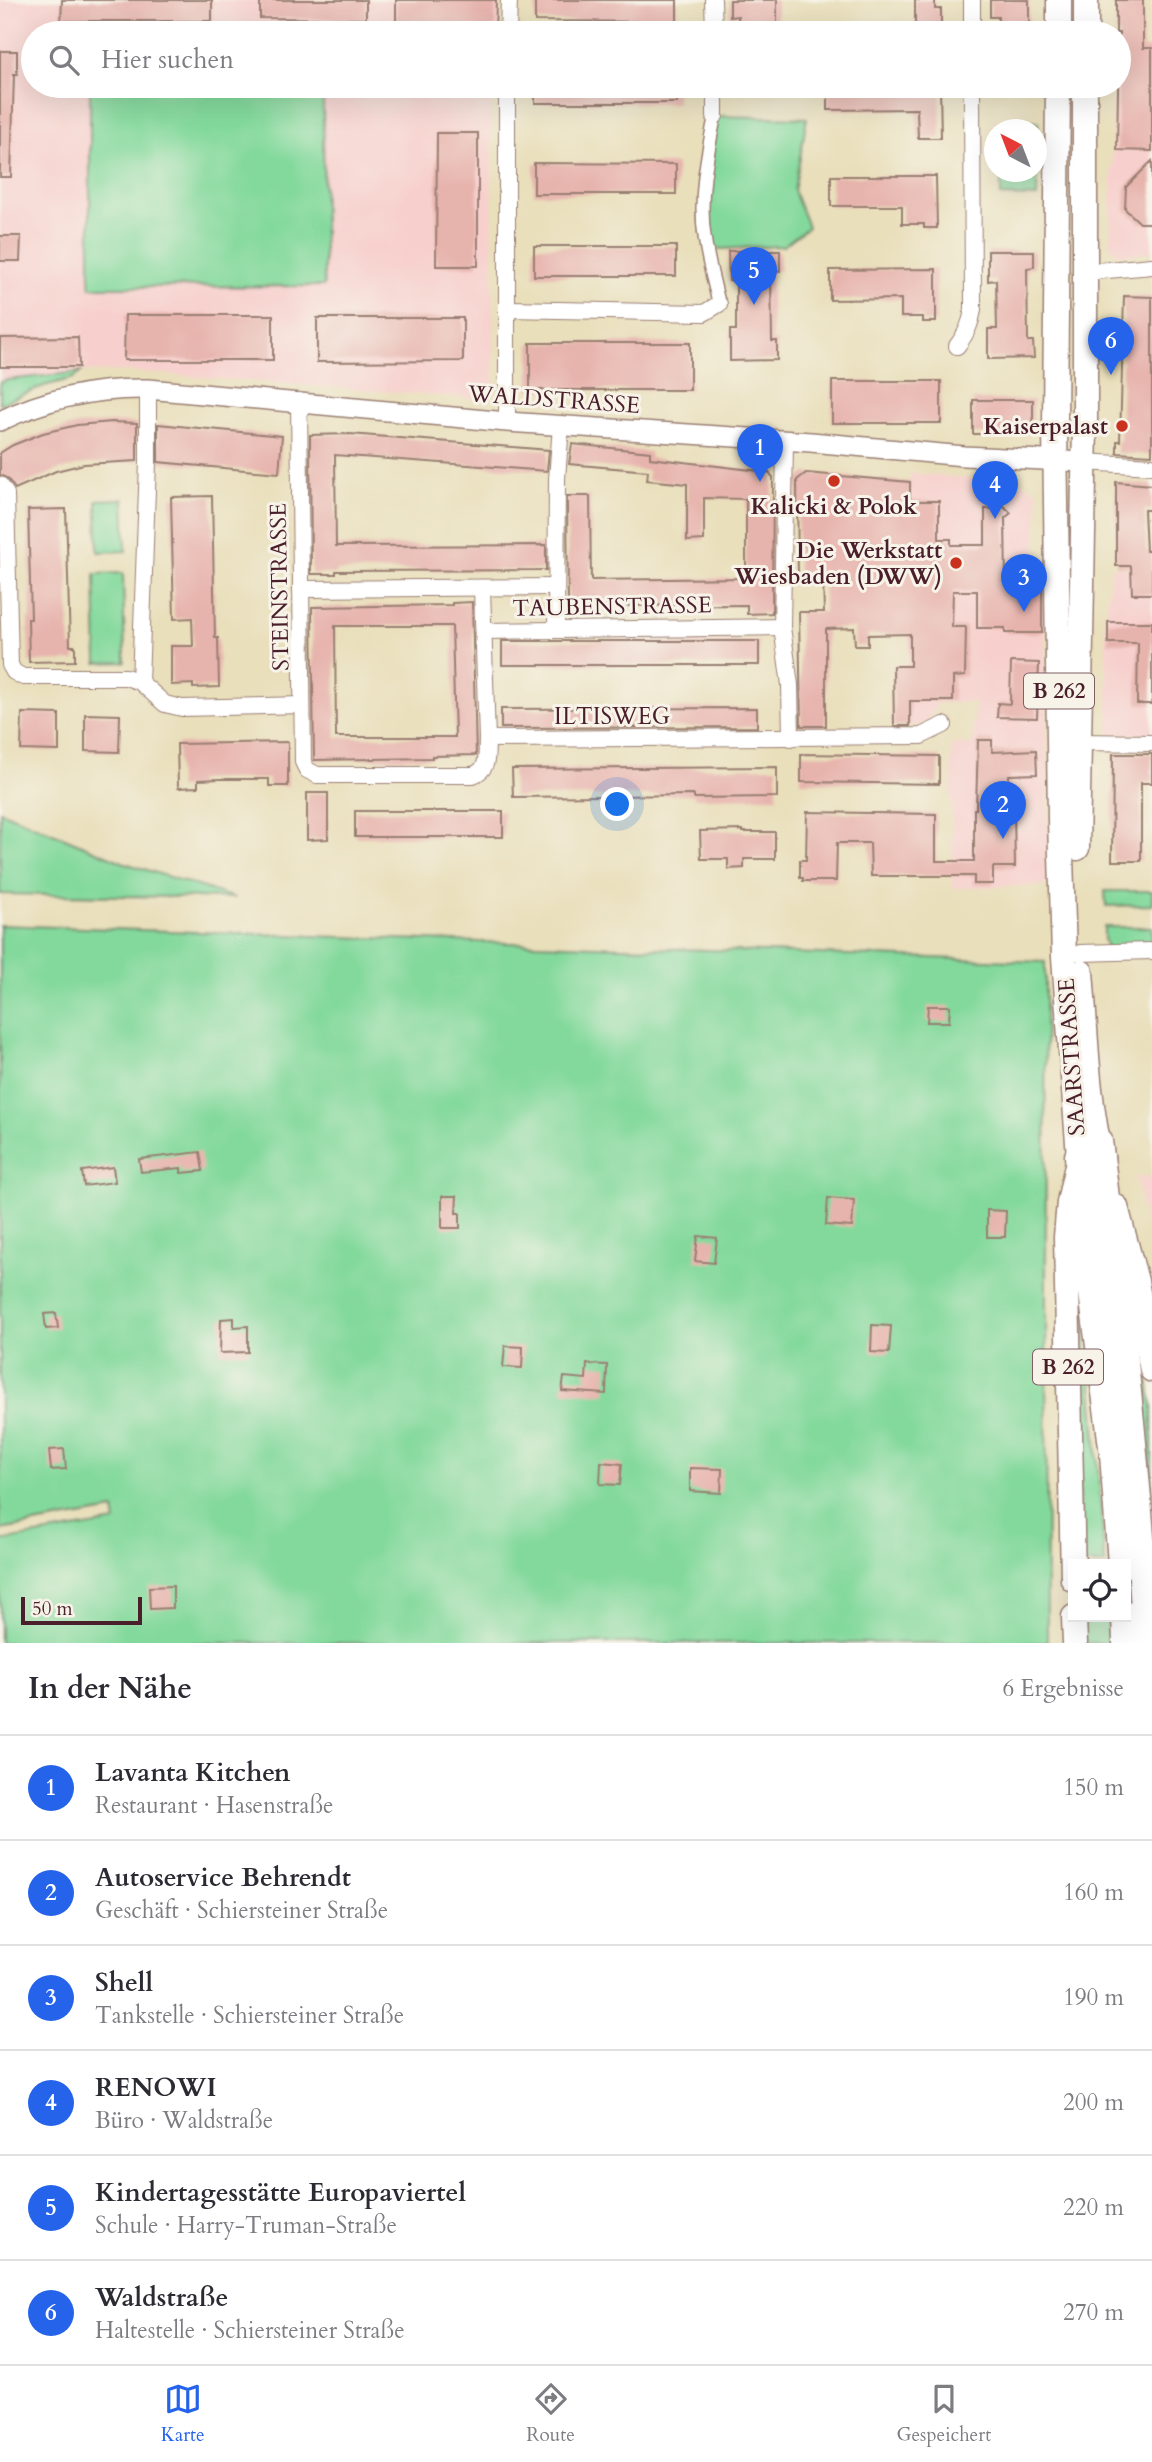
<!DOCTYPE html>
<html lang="de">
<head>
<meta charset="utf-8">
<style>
  :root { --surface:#fff; --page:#f2f2f3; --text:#2b2b33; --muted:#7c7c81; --line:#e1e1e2; --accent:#2563eb }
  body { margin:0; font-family:Cardo,serif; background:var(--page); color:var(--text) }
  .controls { position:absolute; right:21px; bottom:21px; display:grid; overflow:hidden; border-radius:0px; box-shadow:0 7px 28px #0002 }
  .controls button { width:63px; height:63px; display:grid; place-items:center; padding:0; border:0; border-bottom:2px solid var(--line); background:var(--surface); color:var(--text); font:35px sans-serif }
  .compass { position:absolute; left:984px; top:119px; width:63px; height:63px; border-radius:50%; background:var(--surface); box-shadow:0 7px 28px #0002; rotate:318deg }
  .scale { position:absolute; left:21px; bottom:18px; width:121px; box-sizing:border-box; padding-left:7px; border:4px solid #4a1f2b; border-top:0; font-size:19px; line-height:24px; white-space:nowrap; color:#4a1f2b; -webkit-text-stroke:5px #f7f3e8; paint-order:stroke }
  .you { position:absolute; left:618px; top:805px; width:24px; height:24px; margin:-18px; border:5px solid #fff; border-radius:50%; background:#1a73e8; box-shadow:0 0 0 10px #1a73e833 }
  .badge { display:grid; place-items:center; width:46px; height:46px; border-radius:50%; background:var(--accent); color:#fff; font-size:23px; font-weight:700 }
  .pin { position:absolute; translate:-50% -58px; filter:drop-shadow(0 2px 4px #0008) }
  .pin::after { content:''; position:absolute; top:37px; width:24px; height:21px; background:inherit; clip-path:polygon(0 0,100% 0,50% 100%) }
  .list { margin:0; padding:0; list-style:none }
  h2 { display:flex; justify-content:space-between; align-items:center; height:91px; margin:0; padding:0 28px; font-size:30px }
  h2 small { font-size:23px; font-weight:400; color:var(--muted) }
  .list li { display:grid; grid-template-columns:46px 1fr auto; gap:21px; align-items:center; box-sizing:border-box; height:105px; padding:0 28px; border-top:2px solid var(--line) }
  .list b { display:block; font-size:26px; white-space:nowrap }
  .list p { margin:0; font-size:23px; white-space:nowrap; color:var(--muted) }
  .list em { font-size:23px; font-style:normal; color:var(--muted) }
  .icon { flex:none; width:38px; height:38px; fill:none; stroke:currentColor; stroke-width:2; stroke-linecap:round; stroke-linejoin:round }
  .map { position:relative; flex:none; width:1152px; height:1643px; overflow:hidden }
  .search { position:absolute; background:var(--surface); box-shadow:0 7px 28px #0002; left:21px; right:21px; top:21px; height:77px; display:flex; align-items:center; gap:18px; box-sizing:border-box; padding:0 24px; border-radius:38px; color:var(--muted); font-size:26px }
  .sheet { height:721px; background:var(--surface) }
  nav { display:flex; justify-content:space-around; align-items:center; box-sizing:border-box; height:98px; border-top:2px solid var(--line); background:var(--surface); font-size:19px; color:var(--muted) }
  nav a { display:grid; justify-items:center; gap:4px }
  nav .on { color:var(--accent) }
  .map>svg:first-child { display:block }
  .built { fill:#f7d0cd }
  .green { fill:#83d99c; stroke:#667c64; stroke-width:2 }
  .building { fill:#e7b4ad; fill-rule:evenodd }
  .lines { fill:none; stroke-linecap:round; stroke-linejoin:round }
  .pedestrian-casing { stroke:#9a7f73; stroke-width:15 }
  .minor-casing { stroke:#9a7f73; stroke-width:18 }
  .tertiary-casing { stroke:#9a7f73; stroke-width:22 }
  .primary-casing { stroke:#9a7f73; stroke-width:27 }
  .motorway-casing { stroke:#9a7f73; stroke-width:31 }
  .pedestrian { stroke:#fff; stroke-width:12 }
  .minor { stroke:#fff; stroke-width:16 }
  .tertiary { stroke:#fff; stroke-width:19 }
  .primary { stroke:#fff; stroke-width:24 }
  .motorway { stroke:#fff; stroke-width:28 }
  .poi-dot { fill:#c8321e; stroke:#f7f3e8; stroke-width:2.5 }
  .labels { text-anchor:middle; stroke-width:6; stroke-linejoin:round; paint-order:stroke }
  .shield { fill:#f7f3e8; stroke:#7e5f64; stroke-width:2 }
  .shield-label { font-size:21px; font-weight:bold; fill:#4a1f2b }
  .street-label { font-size:23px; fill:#4a1f2b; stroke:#f7f3e8 }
  .poi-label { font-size:23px; font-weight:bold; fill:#4a1f2b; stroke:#f7f3e8; text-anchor:end }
</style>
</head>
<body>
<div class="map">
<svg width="1152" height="1643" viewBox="0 0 1152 1643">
  <rect width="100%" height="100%" fill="#f7f3e8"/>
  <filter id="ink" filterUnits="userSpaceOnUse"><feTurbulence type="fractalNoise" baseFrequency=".0143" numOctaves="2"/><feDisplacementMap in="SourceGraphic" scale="14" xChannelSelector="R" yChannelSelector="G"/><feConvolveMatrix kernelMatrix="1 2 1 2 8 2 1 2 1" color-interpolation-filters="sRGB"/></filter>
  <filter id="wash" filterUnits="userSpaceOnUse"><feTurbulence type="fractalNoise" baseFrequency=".00686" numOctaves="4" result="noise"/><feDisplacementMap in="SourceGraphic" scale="28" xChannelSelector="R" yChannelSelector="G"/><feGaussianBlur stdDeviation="1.57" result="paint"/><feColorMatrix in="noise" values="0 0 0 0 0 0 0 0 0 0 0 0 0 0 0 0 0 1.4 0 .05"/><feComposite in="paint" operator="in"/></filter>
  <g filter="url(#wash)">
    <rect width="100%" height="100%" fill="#e9dfbb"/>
    <!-- built -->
    <g class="built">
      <polygon points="0,0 500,0 500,33 33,33 33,86 491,86 494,394 483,399 121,371 81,372 7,380 0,382"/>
      <polygon points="1152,64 1152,252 1119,255 1110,246 1114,86 1119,86"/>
      <polygon points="910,473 1026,484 1035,489 1038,495 1036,556 1044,583 1050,885 953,888 951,744 972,745 975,702 938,703 925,723 919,726 892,725 893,665 909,663"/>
      <polygon points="1111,567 1152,567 1152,734 1109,734 1105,623"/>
      <polygon points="1152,1176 1152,1257 1136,1177"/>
    </g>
    <!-- green -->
    <g class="green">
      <polygon points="90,86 323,86 324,286 90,287"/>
      <polygon points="715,116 807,118 794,191 808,227 783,246 719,249 705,239"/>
      <polygon points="1003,122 1038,122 1037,197 1001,196 1001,172 1036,172 1036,130 1002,129"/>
      <polygon points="81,372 74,378 44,386 0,404 0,382 7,380"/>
      <polygon points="124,499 126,551 98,552 97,500"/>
      <polygon points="123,573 125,662 97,663 95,574"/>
      <polygon points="0,811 125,863 235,898 0,894"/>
      <polygon points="1105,891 1152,891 1152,905 1106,906"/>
      <polygon points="0,925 1045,962 1047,1643 0,1643 0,1541 116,1522 114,1510 0,1530"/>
      <polygon points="1104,927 1152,927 1152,948 1107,948 1104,939"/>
      <polygon points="1077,1269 1092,1387 1105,1564 1081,1564"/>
      <polygon points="1144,1356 1152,1406 1152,1497 1139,1358"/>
      <polygon points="1083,1617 1109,1617 1111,1643 1083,1643"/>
    </g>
    <g id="blocks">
      <!-- building -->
      <g class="building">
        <polygon points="62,0 212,0 212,21 61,21"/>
        <polygon points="260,0 366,0 366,19 260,18"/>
        <polygon points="396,0 496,0 495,33 396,33"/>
        <polygon points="535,0 677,0 677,22 535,21"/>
        <polygon points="730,0 777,0 777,33 739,33 738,16 730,17"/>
        <polygon points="915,0 935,0 935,9 941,9 941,33 915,33"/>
        <polygon points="990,0 1029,0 1029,33 998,33 998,17 990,17"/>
        <polygon points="1116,0 1143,0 1143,48 1152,48 1152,151 1117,150 1119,33 1116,33"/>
        <polygon points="0,51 17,51 17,74 14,74 11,177 0,177"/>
        <rect x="535" y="86" width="142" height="17"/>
        <polygon points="828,86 940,86 941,138 918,138 917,109 828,110"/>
        <polygon points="437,133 478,133 478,266 436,266"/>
        <polygon points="1152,161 1152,223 1140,223 1125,209 1126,187"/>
        <polygon points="534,163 676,164 676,194 534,194"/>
        <polygon points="831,176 936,176 937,228 924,228 924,224 902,224 902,206 831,206"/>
        <polygon points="0,236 21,236 20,261 0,261"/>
        <rect x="534" y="246" width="142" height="30"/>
        <polygon points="728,251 780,251 780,271 771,271 772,341 777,341 777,360 730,361 730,330 736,330 736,281 729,281"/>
        <polygon points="988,251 1034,251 1034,267 1027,268 1028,341 1033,341 1034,358 988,359 988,329 997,329 996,280 988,281"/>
        <polygon points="936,269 936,322 923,322 923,317 901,317 901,299 830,300 830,270"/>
        <polygon points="1124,296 1152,297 1152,455 1117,453 1117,441 1120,441"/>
        <polygon points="125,315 273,315 273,360 124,360"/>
        <polygon points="317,318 463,318 463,361 317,362"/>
        <polygon points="78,337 79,367 0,367 0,338"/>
        <rect x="530" y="343" width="160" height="47"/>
        <rect x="832" y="381" width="109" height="42"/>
        <rect x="973" y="400" width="60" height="34"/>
        <polygon points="112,422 137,423 137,461 84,464 56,471 15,489 8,479 0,475 0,453 13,445 43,433 77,425"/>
        <polygon points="158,424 282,436 279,473 158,462"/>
        <polygon points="350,434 549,450 547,471 335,455 336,546 546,545 546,570 336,571 336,574 311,574 310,435"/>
        <polygon points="572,444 650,452 650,458 768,472 773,477 772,613 747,614 747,605 568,606 567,496 590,496 591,580 746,578 746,499 704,498 704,540 687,541 687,484 647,480 648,471 569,464"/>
        <polygon points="806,473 910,482 910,501 939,501 939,539 951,539 951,545 985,545 985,509 997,508 1002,504 1011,513 1005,518 1006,582 1042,582 1042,633 1005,633 1005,628 977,628 977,591 953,591 952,627 966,627 965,676 953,677 953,701 910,701 910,726 894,726 893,666 910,666 910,634 868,635 868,646 855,646 854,628 826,629 826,726 801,726 799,612 824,612 823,579 798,580 797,480"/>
        <polygon points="1116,482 1152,485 1152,510 1144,510 1146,551 1152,551 1152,594 1132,594 1131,566 1116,566"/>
        <polygon points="212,496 215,638 218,638 219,687 193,688 193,684 171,685 171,646 193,646 192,618 174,619 171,497"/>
        <polygon points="66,509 70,646 75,646 75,661 29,662 28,619 31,619 28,510"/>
        <path d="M472 602 476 755 432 756V758L314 760 312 607 452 605V603ZM335 626H452L455 737H336Z"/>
        <polygon points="1108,622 1152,622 1152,704 1137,704 1138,643 1108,643"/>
        <rect x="502" y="641" width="257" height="24"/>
        <polygon points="1011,662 1039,663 1037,718 997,717 998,703 1010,704"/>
        <polygon points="757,708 757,727 501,728 501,709"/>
        <polygon points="22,713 59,714 59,751 21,750"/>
        <polygon points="85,714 120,715 119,752 85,751"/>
        <polygon points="978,740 992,740 992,752 1036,750 1037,774 1009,775 1008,809 1014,809 1015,867 993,867 993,884 974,884 974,876 871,876 870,843 837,843 836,881 803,881 803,878 800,878 800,860 806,860 807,812 936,814 936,861 974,861 974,809 976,809"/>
        <polygon points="288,742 288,786 269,786 269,779 220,779 198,780 198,787 178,788 177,744"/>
        <polygon points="801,754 939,756 939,784 801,782"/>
        <polygon points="1113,754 1152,754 1152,783 1141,783 1141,861 1112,861"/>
        <polygon points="777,767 777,797 694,798 694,795 513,797 512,769"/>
        <polygon points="307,793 328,793 328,839 307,840"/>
        <rect x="355" y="811" width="148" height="26"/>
        <polygon points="743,830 743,832 775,832 775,859 744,859 744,868 728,869 728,859 701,859 700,831"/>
        <polygon points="928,1006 950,1006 949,1022 927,1022"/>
        <polygon points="200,1152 203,1171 181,1173 181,1168 141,1172 139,1159"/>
        <polygon points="113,1167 115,1182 84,1186 82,1171"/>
        <polygon points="442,1196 457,1196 456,1213 460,1213 460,1228 442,1228"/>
        <polygon points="828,1198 854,1200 852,1227 826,1225"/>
        <polygon points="987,1210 1006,1211 1005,1237 987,1237"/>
        <polygon points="698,1236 717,1238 714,1263 695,1261"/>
        <polygon points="56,1313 58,1328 46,1329 44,1314"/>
        <polygon points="234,1318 234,1327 248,1326 248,1352 220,1353 221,1319"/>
        <polygon points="872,1325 891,1326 889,1353 871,1352"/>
        <polygon points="505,1346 523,1347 522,1368 503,1367"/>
        <polygon points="587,1364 607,1365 606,1394 562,1391 564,1377 586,1379"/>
        <polygon points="64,1449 66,1469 51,1470 49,1450"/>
        <polygon points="601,1462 622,1464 620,1485 600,1484"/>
        <polygon points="690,1468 722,1469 721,1493 690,1491"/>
        <polygon points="173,1586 173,1608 150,1609 149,1587"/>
      </g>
    </g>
  </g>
  <g filter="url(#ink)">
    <use href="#blocks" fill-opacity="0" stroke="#9a7f73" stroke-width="2"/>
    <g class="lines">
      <!-- pedestrian casing -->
      <g class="pedestrian-casing">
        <path id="pedestrian" d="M715 116C707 156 698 199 705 240 708 262 714 283 719 304"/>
      </g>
      <!-- minor casing -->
      <g class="minor-casing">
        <g id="minor">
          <polyline points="713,0 714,33"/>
          <polyline points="972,0 972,33"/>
          <polyline points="508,33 509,0"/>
          <polyline points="715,86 715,116"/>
          <polyline points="1085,272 1152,266"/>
          <polyline points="509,309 704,313 719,304"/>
          <path d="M957 346C966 334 971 324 973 309L972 86"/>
          <path d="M299 401 303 762 307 770 317 775H473C490 769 486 755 487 739L482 589"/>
          <polyline points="507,422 507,86"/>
          <polyline points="785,441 782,627 790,685 791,738"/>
          <polyline points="1084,462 1152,466"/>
          <polyline points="0,485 6,494 10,665 14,672 23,677 126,677 140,682 165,704 182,708 302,705"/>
          <polyline points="301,589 555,587"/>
          <polyline points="556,630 557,479 561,425"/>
          <polyline points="484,631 782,627"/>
          <polyline points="140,682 148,462 148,389"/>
          <polyline points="487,739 921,736 944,725"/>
          <polyline points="1079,742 1152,743"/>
          <polyline points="1080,953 1152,951"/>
        </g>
      </g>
      <!-- tertiary casing -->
      <g class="tertiary-casing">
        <path id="tertiary" d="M0 421C47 398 96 388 148 389L507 422 811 442 964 456 1084 462"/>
      </g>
      <!-- primary casing -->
      <g class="primary-casing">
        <g id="primary">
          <polyline points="1059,33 1059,0"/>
          <polyline points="1086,33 1086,0"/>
          <polyline points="1058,86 1055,425 1060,820 1064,957 1079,1156 1069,1202 1066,1237 1073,1579"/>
          <polyline points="1077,848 1085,427 1085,86"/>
          <path d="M1081 972C1086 1030 1087 1102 1102 1158"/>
          <polyline points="1116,1207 1136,1281 1152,1370"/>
          <polyline points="1074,1617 1075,1643"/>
        </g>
      </g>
      <!-- motorway casing -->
      <g class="motorway-casing">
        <g id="motorway">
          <path d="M1098 1141C1119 1308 1138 1475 1147 1643"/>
          <polyline points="1079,1156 1089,1261 1114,1454 1122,1564"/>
          <polyline points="1126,1615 1127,1643"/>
        </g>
      </g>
      <!-- pedestrian -->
      <use href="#pedestrian" class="pedestrian"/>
      <!-- minor -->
      <use href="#minor" class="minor"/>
      <!-- tertiary -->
      <use href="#tertiary" class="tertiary"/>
      <!-- primary -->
      <use href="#primary" class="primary"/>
      <!-- motorway -->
      <use href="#motorway" class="motorway"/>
    </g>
  </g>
  <!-- markers -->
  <g class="poi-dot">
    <circle cx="1122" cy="426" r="7"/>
    <circle cx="834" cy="481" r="7"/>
    <circle cx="956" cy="563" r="7"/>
  </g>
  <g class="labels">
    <!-- shield labels -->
    <g class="shield">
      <rect x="1024" y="673.5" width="70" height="35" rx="5"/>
      <rect x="1033" y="1349.5" width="70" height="35" rx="5"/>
    </g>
    <g class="shield-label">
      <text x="1059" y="698">B 262</text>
      <text x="1068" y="1374">B 262</text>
    </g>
    <!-- street labels -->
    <g class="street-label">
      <text transform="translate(554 399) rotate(4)" y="8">WALDSTRASSE</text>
      <text transform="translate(279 587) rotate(-91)" y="8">STEINSTRASSE</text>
      <text transform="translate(612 606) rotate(-1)" y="8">TAUBENSTRASSE</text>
      <text x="612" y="724">ILTISWEG</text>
      <text transform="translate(1071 1057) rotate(-94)" y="8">SAARSTRASSE</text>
    </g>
    <!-- poi labels -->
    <g class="poi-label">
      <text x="1108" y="434">Kaiserpalast</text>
      <text x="834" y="514" text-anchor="middle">Kalicki &amp; Polok</text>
      <text x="942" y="558">Die Werkstatt<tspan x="942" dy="26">Wiesbaden (DWW)</tspan></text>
    </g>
  </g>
</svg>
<div class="controls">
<button><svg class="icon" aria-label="locate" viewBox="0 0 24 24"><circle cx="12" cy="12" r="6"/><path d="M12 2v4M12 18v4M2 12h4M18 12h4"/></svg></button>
</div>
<svg class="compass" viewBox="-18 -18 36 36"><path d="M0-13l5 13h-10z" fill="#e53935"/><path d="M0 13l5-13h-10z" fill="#7c7c81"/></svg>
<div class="scale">50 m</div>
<div class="you"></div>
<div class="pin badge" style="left:760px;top:482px">1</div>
<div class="pin badge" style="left:1003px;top:839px">2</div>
<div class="pin badge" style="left:1024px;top:612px">3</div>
<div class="pin badge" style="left:995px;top:519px">4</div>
<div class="pin badge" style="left:754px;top:305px">5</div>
<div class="pin badge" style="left:1111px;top:375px">6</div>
<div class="search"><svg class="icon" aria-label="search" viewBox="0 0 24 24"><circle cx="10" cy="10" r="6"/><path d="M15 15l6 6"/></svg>Hier suchen</div>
</div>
<section class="sheet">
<h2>In der Nähe<small>6 Ergebnisse</small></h2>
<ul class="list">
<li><span class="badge">1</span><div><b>Lavanta Kitchen</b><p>Restaurant · Hasenstraße</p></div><em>150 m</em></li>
<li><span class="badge">2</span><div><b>Autoservice Behrendt</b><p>Geschäft · Schiersteiner Straße</p></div><em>160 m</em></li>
<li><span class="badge">3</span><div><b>Shell</b><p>Tankstelle · Schiersteiner Straße</p></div><em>190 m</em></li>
<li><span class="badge">4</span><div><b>RENOWI</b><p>Büro · Waldstraße</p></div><em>200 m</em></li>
<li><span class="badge">5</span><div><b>Kindertagesstätte Europaviertel</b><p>Schule · Harry-Truman-Straße</p></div><em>220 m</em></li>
<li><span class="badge">6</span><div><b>Waldstraße</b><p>Haltestelle · Schiersteiner Straße</p></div><em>270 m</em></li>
</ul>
</section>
<nav>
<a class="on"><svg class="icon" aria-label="map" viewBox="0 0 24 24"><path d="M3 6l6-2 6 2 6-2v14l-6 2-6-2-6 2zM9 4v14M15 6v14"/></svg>Karte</a>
<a><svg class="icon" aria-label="directions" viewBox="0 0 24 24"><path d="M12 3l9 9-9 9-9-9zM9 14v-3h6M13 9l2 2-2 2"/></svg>Route</a>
<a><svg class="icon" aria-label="saved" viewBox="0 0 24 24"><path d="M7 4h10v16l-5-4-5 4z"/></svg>Gespeichert</a>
</nav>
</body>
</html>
